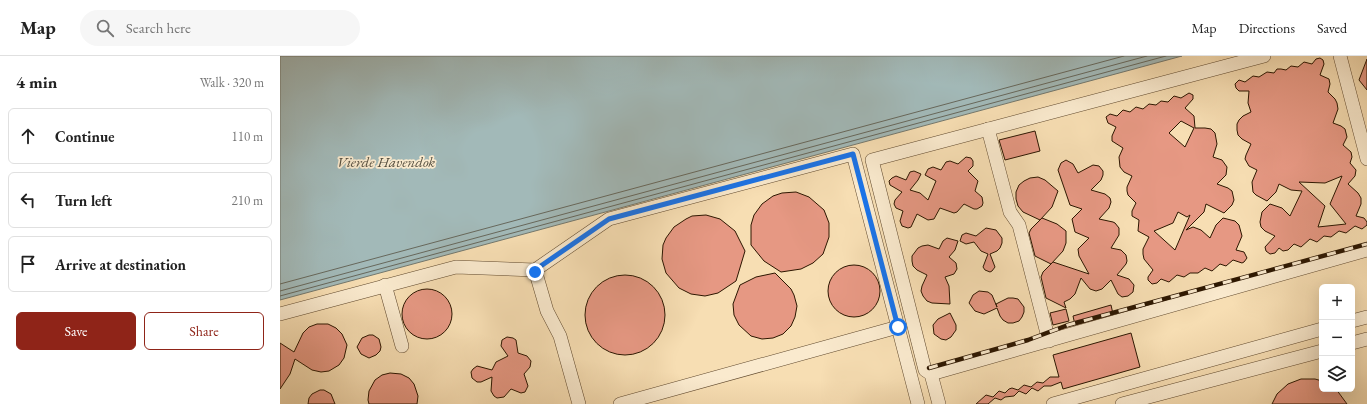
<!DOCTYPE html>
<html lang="en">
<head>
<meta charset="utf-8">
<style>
  :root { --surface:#fff; --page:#f6f6f6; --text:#222; --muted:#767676; --line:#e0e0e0; --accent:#8f2418 }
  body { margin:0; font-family:"EB Garamond",serif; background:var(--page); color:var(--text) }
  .controls { position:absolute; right:12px; bottom:12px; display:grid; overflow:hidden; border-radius:6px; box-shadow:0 4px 16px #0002 }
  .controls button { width:36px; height:36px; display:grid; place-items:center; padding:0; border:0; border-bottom:1px solid var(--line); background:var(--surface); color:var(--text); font:20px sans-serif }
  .stop { position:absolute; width:12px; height:12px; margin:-9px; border:3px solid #1a73e8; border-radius:50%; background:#fff }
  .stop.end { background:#1a73e8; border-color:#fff; box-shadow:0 1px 4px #0008 }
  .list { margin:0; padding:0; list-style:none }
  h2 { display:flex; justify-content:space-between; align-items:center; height:52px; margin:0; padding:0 16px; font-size:17px }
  h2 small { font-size:13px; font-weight:400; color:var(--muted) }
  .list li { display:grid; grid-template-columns:26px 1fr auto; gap:12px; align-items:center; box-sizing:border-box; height:56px; margin:0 8px 8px; padding:0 8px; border:1px solid var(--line); border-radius:6px }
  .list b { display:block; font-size:15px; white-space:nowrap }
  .list em { font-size:13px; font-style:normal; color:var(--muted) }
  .actions { display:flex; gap:8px; padding:12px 16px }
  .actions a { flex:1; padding:9px 0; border:1px solid var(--accent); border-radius:6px; text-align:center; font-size:14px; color:var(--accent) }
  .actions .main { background:var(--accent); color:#fff }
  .icon { flex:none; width:22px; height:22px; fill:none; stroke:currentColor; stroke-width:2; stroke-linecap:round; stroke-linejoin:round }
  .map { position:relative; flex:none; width:1087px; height:348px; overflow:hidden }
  header { display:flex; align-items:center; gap:24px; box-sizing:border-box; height:56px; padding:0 20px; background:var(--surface); border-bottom:1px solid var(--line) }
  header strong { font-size:19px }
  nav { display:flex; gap:22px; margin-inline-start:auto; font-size:14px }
  .search { width:280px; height:36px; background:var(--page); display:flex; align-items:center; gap:10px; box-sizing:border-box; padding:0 14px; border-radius:22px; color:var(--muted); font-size:15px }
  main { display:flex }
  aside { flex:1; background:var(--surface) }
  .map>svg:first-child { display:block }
  .water { fill:#a2b9b8; stroke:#73786e }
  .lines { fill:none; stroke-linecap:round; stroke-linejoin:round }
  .shore { stroke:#67685c; stroke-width:1 }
  .building { fill:#e69883; stroke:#2c1600; fill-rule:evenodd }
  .minor-casing { stroke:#5f482d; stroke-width:14 }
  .minor { stroke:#faeace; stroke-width:13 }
  .rail-casing { stroke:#2c1600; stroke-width:4.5 }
  .rail { stroke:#faeace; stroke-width:3; stroke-dasharray:9; stroke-linecap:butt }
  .route { stroke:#1a73e8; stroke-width:5 }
  .labels { text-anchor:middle; stroke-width:3.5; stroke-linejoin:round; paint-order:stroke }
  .water-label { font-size:15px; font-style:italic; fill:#554f40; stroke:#faeace }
</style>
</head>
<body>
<header>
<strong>Map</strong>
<div class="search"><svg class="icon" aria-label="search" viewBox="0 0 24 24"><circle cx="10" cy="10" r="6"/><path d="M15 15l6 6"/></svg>Search here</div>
<nav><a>Map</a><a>Directions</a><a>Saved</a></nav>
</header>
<main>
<aside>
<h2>4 min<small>Walk · 320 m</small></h2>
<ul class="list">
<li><svg class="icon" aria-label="ahead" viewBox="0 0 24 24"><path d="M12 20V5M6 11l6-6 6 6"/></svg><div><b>Continue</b></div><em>110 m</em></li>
<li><svg class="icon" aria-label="left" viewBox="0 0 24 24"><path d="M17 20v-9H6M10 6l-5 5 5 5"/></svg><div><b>Turn left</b></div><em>210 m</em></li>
<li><svg class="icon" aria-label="arrive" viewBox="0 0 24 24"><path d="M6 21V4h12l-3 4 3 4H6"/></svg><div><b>Arrive at destination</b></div></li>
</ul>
<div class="actions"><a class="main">Save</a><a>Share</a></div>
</aside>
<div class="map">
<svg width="1087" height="348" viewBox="0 0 1087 348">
  <rect width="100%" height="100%" fill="#f7deb3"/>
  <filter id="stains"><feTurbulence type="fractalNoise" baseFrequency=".005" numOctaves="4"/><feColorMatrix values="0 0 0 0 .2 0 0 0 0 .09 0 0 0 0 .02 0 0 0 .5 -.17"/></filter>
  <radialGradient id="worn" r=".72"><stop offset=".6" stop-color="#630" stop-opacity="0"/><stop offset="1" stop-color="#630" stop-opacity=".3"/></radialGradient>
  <!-- water -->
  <polygon class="water" points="0,0 902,0 0,244"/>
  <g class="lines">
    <!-- shore -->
    <g class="shore">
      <polyline points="0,228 844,0"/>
      <polyline points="0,235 867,0"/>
      <polyline points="0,240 886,0"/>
    </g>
  </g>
  <!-- building -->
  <g class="building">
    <path d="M1040 2 1043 4 1044 8 1040 19 1049 23 1050 28 1048 36 1055 43 1057 47 1058 53 1053 67 1061 70 1065 73 1067 81 1063 89 1071 96 1072 101 1070 107 1076 114 1075 120 1068 128 1078 137 1081 142V148L1076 160 1084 162 1087 166V169L1082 173 1075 170 1066 177 1059 175 1051 181 1044 180 1037 186 1030 183 1021 191 1014 188 1008 194 1003 195 999 192 995 197 990 198 986 195 985 191 995 180 985 175 981 171 980 166 982 156 990 148 1002 152 1010 160 1022 135 1011 134 999 128 996 136 987 145 976 139 973 136 972 126 977 114 969 110 965 103 966 99 971 88 962 83 958 79 957 74V68L959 64 963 60 971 56 968 47 969 35H959L956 32 955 28 959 24 965 26 973 20 979 21 987 16 994 17 997 13H1001L1006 14 1011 10 1018 11 1024 6 1032 8 1036 3ZM1062 120 1050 148 1066 168 1038 171 1045 150 1019 126 1045 127Z"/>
    <polygon points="1087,3 1087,34 1079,24"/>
    <path d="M909 37 913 39V43L905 52 914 60 915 72H925L931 73 935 77 937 88 933 101 942 104 947 111 946 119 937 128 948 132 952 135 954 144 952 149 944 157 926 148 924 156 906 174 913 171 921 174 930 182 936 169 943 162 955 165 959 169 962 180 956 194 964 196 967 202 964 206 962 207 953 204 946 210 940 208 932 215 925 212 918 217H910L904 221 897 219 889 226 881 223 877 227 872 228 868 224V221L873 214 864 203 863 198V193L869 181 858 175 859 164 852 160V155L856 147 848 139 847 135V131L852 120 844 116 840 111 839 101 843 92 832 85V80L836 71 828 67 826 61 830 58 837 60 843 54 850 56 856 51 863 53 869 48 876 49 881 45 888 46 894 40 901 42ZM901 65 914 72 905 91 889 77ZM898 156 907 161 910 159 895 194 874 175 893 167Z"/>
    <polygon points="755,75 760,95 725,104 719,84"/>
    <polygon points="686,101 691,102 693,105 693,110 688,115 698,125 695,135 702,141 703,147 702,150 697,153 694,153 684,148 677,156 674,157 660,152 654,163 648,164 637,158 631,171 628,172 622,170 620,165 623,155 616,152 614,148 615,144 622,136 610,129 609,125 612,122 616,120 626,124 630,116 634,115 641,118 638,124 630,134 640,137 648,144 656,125 645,119 648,113 653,111 661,114 666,106 670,105 678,108"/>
    <polygon points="786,104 793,108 798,117 813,109 819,110 823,115 823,119 821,124 811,134 825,138 830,142 831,146 829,152 819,163 833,166 835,167 839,172 839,179 831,192 841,194 846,199 847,205 846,208 837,219 849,223 854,229 853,236 848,240 842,241 838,238 831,224 822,233 816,235 810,233 801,222 795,238 790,243 784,246 786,252 766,242 761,221 763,216 773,206 809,218 799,200 798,193 809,182 795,176 792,163 802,153 790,149 778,114 781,107"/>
    <polygon points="758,121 765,124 778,135 772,151 760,164 743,156 738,150 736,143 736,136 739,129 744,125 750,122"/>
    <polygon points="516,136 529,141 544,154 549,167 549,181 543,198 533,207 521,213 501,216 484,205 471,189 471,169 474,159 482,148 493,140 502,137"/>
    <polygon points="426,159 440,163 455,175 465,195 456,225 438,237 425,240 411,238 399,232 386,217 382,203 383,189 386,182 394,171 406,163 412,160"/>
    <polygon points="762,162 777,168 786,175 786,187 783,195 771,208 755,200 749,177 751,173"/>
    <polygon points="706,172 716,174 722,182 722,187 720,192 717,195 710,198 715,211 712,215 710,216 705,214 703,211 708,198 701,195 694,186 686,188 680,185 682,179 686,177 696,180"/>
    <polygon points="667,182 678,185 675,194 669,201 676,207 677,213 674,218 665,221 669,230 670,248 652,247 647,245 643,240 641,235 642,230 647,219 637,214 633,210 632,205 632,200 638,192 642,190 648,189 659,193 663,185"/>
    <circle cx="574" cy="235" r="26"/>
    <polygon points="495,217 511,233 514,239 517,250 515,261 511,270 503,278 493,282 482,283 471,280 459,269 454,259 453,248 460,229 476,221"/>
    <circle cx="345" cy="259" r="40"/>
    <circle cx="147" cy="258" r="25"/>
    <polygon points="699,235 708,236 712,239 717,251 716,248 728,242 733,242 738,243 744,251 744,256 742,261 739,265 733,267 728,267 723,264 720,260 717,252 704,258 695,255 689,247 693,239"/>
    <polygon points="831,249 833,258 795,269 793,260"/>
    <polygon points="786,253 789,265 773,269 770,257"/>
    <polygon points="670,257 676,269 676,274 671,281 666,284 661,283 654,278 653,269 658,263"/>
    <polygon points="37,268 48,268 56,272 62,278 67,289 64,302 59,309 49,315 41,316 32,314 15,303 10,318 0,333 0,287 14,296 23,277 29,271"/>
    <polygon points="851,277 860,311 783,333 781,326 771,330 764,330 758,335 752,332 746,338 739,335 734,340 725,341 721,344 715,342 708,348 696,348 706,339 713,341 719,335 725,337 729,333 732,332 738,334 744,329 751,331 757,326 763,327 770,321 779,321 773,299"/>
    <polygon points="89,279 93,279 99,283 101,291 100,295 96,299 89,302 81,298 77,291 82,282"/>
    <polygon points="227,281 233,282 236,284 238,297 247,300 251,305 250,311 244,318 248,330 245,336 241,337 231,333 224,341 217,342 214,340 211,335 212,321 201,326 197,326 192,322 191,316 193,313 197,310 212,314 216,306 228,300 221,290 222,284"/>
    <polygon points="110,317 121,318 129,322 134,328 138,340 137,348 89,348 88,344 89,335 95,324 102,319"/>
    <polygon points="1021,323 1035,323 1042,325 1042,333 1056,333 1067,348 992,348 997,338 1008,328"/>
    <polygon points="40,334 44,334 51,338 55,348 28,348 29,342 32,338"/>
  </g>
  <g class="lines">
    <!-- minor casing -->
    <g class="minor-casing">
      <g id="minor">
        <polyline points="1060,0 1087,103"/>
        <polyline points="708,73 730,156 739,169 769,285"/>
        <polyline points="255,214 267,255 280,280 299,348"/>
        <polyline points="105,229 122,290"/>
        <polyline points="0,258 176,211 255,214 329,163 573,98 638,348"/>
        <polyline points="1072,265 1087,261"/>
        <polyline points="1072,287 1087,283"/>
        <polyline points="651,318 1087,194"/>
        <polyline points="340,348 618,271"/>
        <polyline points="659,348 651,318 645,314 592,104 984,0"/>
        <polyline points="773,348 1042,273"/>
        <polyline points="842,348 1042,295"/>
      </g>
    </g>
    <!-- minor -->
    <use href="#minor" class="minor"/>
    <!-- rail casing -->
    <g class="rail-casing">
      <polyline id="rail" points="649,312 748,284 788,269 1087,188"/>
    </g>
    <!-- rail -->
    <use href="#rail" class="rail"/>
  </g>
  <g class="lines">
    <!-- route -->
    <polyline class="route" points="255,216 255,214 329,163 573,98 618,271"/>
  </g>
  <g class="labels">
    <!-- water labels -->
    <g class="water-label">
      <text x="106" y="111">Vierde Havendok</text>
    </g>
  </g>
  <rect width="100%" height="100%" filter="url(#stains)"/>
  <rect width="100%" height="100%" fill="url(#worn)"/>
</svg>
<div class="controls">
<button>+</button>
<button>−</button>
<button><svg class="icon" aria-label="layers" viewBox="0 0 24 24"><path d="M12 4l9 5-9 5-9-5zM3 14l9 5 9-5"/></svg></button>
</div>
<div class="stop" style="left:618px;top:271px"></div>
<div class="stop end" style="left:255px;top:216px"></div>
</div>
</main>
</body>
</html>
